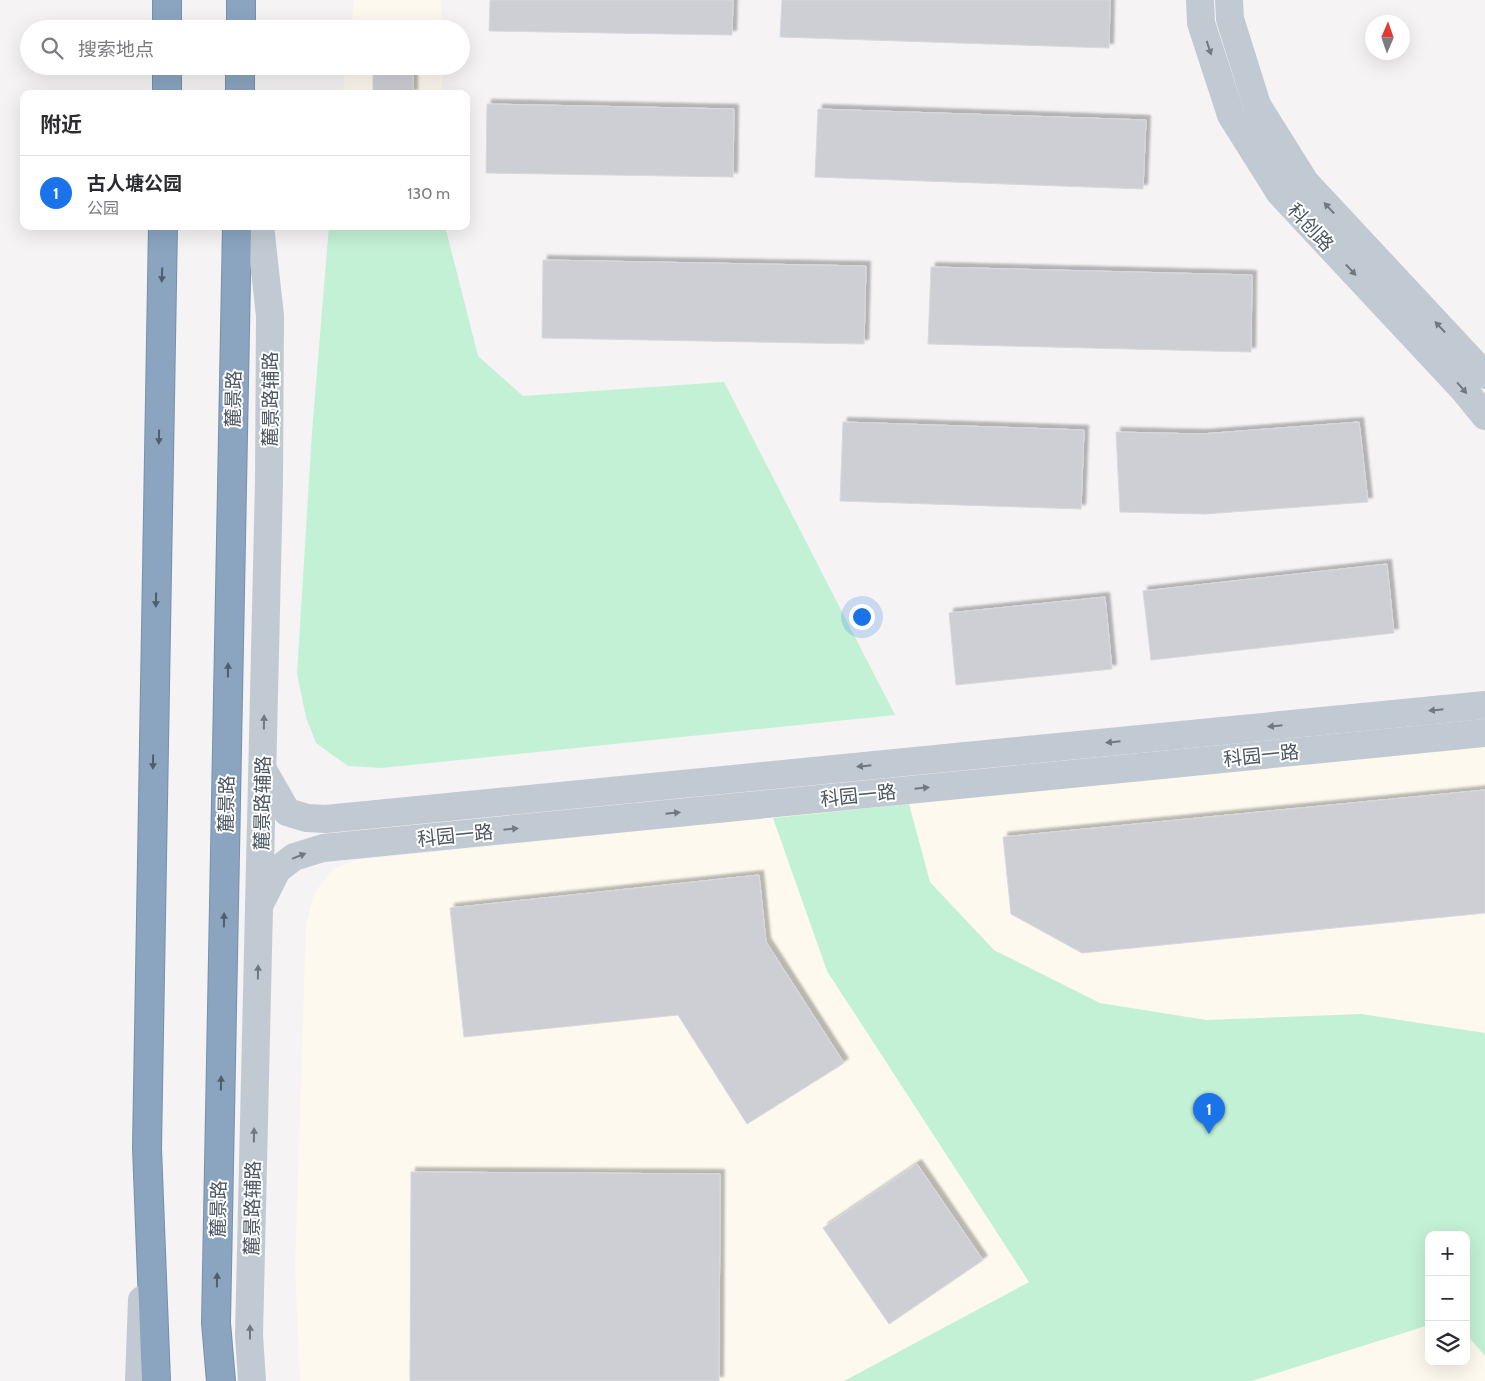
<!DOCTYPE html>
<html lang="zh">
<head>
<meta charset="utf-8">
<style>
  :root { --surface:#fff; --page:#f2f2f3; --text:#2b2b33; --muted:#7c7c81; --line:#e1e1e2; --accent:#1a73e8 }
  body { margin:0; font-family:Cabin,"Noto Sans SC",sans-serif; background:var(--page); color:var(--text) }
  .controls { position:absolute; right:15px; bottom:15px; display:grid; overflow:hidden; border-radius:10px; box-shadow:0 5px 20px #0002 }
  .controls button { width:45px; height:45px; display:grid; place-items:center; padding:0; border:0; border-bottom:1px solid var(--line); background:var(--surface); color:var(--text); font:25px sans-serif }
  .compass { position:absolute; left:1365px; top:15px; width:45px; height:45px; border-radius:50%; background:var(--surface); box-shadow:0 5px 20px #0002; rotate:2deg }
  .you { position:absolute; left:861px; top:616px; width:18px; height:18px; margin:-12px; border:4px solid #fff; border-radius:50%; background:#1a73e8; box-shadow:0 0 0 8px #1a73e833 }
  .badge { display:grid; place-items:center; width:32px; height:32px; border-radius:50%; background:var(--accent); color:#fff; font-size:16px; font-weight:700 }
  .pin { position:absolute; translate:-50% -41px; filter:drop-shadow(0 1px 2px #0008) }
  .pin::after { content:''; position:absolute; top:26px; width:18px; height:15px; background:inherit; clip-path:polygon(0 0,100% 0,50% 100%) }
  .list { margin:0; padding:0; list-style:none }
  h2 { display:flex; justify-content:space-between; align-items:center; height:65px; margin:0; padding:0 20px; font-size:21px }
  h2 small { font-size:16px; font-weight:400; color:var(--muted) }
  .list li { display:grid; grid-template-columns:32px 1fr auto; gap:15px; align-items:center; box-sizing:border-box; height:75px; padding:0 20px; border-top:1px solid var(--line) }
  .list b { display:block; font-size:19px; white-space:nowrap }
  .list p { margin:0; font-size:16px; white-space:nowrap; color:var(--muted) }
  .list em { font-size:16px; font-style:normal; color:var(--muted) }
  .icon { flex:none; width:28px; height:28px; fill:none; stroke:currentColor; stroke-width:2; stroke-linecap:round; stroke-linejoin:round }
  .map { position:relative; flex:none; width:1485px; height:1381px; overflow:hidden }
  .search { position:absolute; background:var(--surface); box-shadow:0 5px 20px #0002; left:20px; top:20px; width:450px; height:55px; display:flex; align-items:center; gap:12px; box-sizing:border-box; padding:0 18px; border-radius:28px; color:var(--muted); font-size:19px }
  .panel { position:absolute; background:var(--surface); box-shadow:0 5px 20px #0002; left:20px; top:90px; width:450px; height:140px; border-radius:10px }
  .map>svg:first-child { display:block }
  .commercial { fill:#fdf9ef; fill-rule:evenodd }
  .green { fill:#c3f1d5 }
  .building { fill:#cdcfd5; stroke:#d7d9de; filter:url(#shadow) }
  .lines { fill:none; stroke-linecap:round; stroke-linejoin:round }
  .highway-casing { stroke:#7690ad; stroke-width:30 }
  .minor { stroke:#c1cad2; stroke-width:28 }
  .highway { stroke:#8ba5c1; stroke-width:28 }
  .oneway { fill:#6e7983 }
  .oneway2 { fill:#505e6b }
  .labels { text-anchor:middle; stroke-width:4; stroke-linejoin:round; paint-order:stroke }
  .street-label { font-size:19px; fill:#4a5661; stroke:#fff }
</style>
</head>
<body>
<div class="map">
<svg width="1485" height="1381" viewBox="0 0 1485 1381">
  <defs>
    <filter id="shadow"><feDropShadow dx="4.5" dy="-4.5" stdDeviation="1" flood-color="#0004"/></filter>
  </defs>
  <rect width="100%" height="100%" fill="#f5f3f3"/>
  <!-- commercial -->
  <g class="commercial">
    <polygon points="354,0 441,0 442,29 351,29"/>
    <polygon points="346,66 442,66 442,94 343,94"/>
    <path d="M1485 744V1381H300L295 1268 306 925 314 893 333 869 357 860ZM1429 1235H1466V1362H1429Z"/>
  </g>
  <!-- green -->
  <g class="green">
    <polygon points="329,226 445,226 478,356 523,396 724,382 895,715 382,768 348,766 316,743 306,717 297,674 312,432"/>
    <polygon points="909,804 930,882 994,950 1100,1003 1206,1020 1361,1014 1485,1033 1485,1356 1466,1334 1466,1235 1429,1235 1429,1325 1252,1381 844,1381 1029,1282 827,971 773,818"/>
  </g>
  <!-- building -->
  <g class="building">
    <polygon points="490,0 733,0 732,35 489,31"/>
    <polygon points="782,0 1110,0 1109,48 780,37"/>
    <rect x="373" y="66" width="40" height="28"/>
    <polygon points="487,104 734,109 733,177 486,173"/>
    <polygon points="818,109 1146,120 1143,189 815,177"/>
    <polygon points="543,260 866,266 864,344 542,338"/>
    <polygon points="931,267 1252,275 1251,352 928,344"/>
    <polygon points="843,422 1084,430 1081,509 840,501"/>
    <polygon points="1359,422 1368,502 1205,514 1120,512 1116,432 1201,434"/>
    <polygon points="1387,564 1394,633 1151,660 1143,591"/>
    <polygon points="1105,597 1112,669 956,685 949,613"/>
    <polygon points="1485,790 1485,913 1082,953 1011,914 1003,837"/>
    <polygon points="759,875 766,942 844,1063 747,1124 678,1015 464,1037 450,908"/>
    <polygon points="917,1164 983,1260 889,1324 823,1228"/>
    <polygon points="411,1172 720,1174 719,1381 410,1381"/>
  </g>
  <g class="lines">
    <!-- highway casing -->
    <g class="highway-casing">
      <g id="highway">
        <polyline points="167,0 167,29"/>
        <polyline points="241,29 241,0"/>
        <polyline points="167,94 167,66"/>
        <polyline points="240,94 240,66"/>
        <polyline points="156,1381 147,1148 163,226"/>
        <polyline points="221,1381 216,1323 237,226"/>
      </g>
    </g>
    <!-- minor -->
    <g class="minor">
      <polyline points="1200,0 1201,23 1231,115 1280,193 1463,389 1485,416"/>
      <polyline points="1229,0 1230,19 1257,105 1305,182 1485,375"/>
      <polyline points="263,770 287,812 307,818 326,819 1485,705"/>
      <polyline points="259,906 277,870 294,857 323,848 1485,733"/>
      <polyline points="139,1381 142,1300"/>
      <polyline points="252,1381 249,1335 269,481 270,316 260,226"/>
    </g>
    <!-- highway -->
    <use href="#highway" class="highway"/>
  </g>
  <!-- one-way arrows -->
  <defs><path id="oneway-solid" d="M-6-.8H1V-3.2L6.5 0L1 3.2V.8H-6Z" transform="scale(1.25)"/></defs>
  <g class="oneway">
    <use href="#oneway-solid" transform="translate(1209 48) rotate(72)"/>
    <use href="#oneway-solid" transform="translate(1329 208) rotate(-133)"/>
    <use href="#oneway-solid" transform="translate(1351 270) rotate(47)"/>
    <use href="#oneway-solid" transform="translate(1440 327) rotate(-133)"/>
    <use href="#oneway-solid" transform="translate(1462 388) rotate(49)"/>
    <use href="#oneway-solid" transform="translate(1436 710) rotate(174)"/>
    <use href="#oneway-solid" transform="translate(264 722) rotate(-89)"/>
    <use href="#oneway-solid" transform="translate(1275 726) rotate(174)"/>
    <use href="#oneway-solid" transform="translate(1113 742) rotate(174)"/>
    <use href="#oneway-solid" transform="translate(864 766) rotate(174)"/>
    <use href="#oneway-solid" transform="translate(922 788) rotate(-6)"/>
    <use href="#oneway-solid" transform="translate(673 813) rotate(-6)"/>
    <use href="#oneway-solid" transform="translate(511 829) rotate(-6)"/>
    <use href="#oneway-solid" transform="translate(299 856) rotate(-22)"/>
    <use href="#oneway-solid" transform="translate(258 972) rotate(-89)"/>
    <use href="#oneway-solid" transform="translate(254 1135) rotate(-89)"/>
    <use href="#oneway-solid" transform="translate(250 1332) rotate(-90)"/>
  </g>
  <g class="oneway2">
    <use href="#oneway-solid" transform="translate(162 275) rotate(92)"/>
    <use href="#oneway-solid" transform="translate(159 437) rotate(91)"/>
    <use href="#oneway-solid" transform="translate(156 600) rotate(91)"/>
    <use href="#oneway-solid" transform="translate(228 670) rotate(-89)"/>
    <use href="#oneway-solid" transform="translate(153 762) rotate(91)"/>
    <use href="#oneway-solid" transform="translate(224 920) rotate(-89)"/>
    <use href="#oneway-solid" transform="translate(221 1083) rotate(-89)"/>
    <use href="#oneway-solid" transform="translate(217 1280) rotate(-89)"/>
  </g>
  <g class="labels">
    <!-- street labels -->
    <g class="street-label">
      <text transform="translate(1311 227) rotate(47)" y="7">科创路</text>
      <text transform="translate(233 399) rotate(-89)" y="7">麓景路</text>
      <text transform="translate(270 399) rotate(-90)" y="7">麓景路辅路</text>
      <text transform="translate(1261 755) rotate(-6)" y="7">科园一路</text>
      <text transform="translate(858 795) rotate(-6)" y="7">科园一路</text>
      <text transform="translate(262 803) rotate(-89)" y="7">麓景路辅路</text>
      <text transform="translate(226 804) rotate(-89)" y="7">麓景路</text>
      <text transform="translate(455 835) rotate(-6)" y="7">科园一路</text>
      <text transform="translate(252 1208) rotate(-89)" y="7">麓景路辅路</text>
      <text transform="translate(218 1209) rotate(-89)" y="7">麓景路</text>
    </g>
  </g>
</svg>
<div class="controls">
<button>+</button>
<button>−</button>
<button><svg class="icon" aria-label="layers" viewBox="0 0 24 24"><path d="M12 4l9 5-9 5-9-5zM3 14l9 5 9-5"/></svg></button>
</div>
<svg class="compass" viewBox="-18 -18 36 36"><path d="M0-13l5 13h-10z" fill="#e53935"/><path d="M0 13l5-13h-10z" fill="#7c7c81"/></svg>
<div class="you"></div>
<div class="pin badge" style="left:1209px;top:1134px">1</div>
<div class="search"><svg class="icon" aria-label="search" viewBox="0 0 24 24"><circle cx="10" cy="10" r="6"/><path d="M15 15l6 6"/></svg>搜索地点</div>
<section class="panel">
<h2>附近<small></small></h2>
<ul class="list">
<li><span class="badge">1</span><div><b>古人塘公园</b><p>公园</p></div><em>130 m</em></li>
</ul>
</section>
</div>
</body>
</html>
